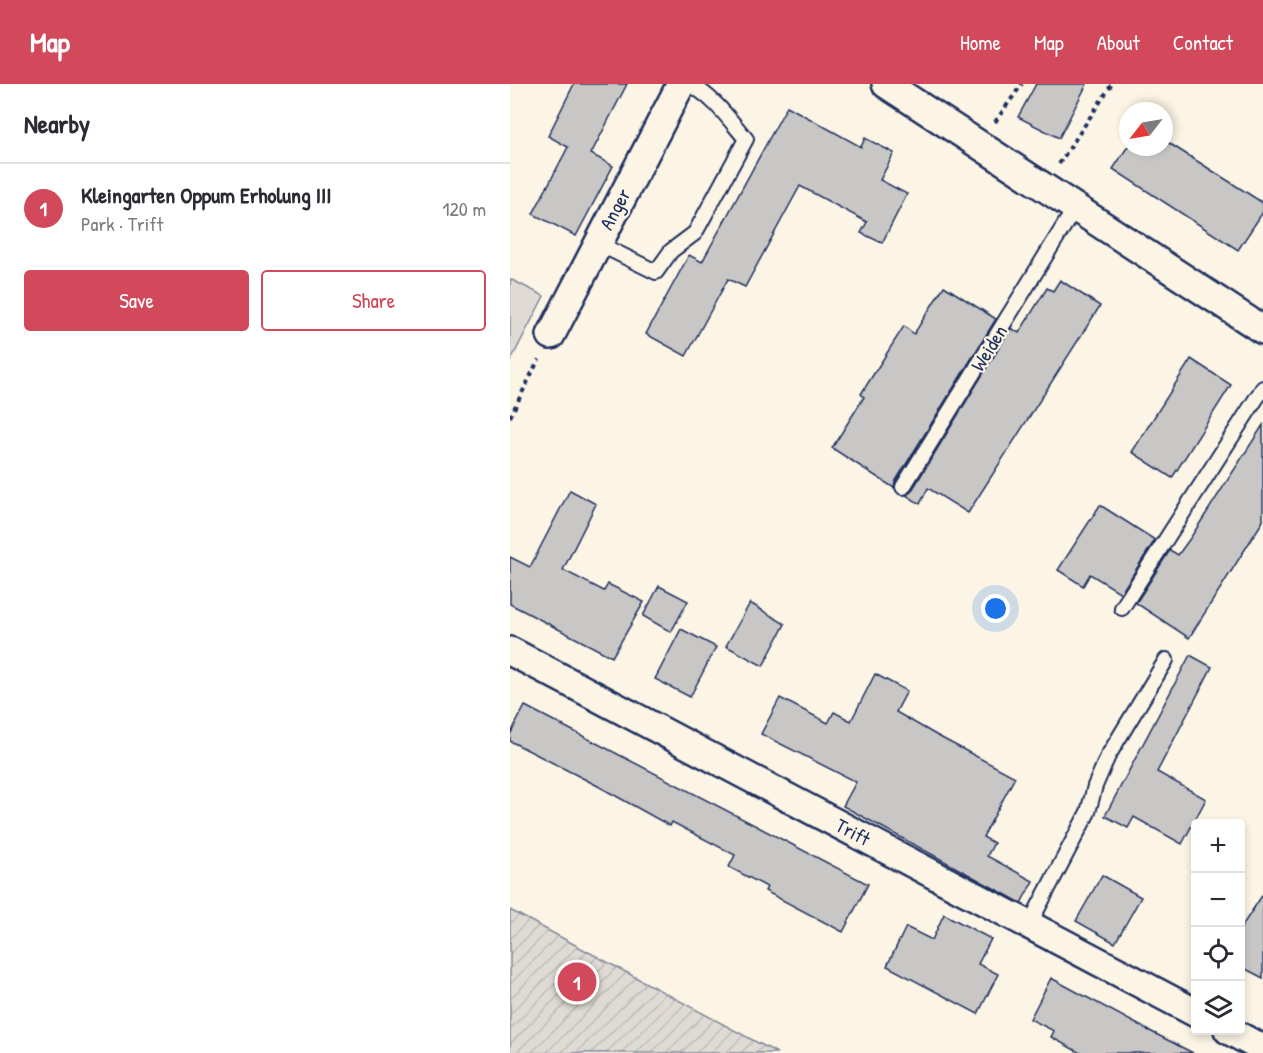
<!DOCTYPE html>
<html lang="en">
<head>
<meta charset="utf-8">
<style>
  :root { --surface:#fff; --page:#f2f2f3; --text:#2b2b33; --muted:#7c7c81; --line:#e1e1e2; --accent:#d1495b }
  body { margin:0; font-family:"Patrick Hand",sans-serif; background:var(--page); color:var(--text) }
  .controls { position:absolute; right:18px; bottom:18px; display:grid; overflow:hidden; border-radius:6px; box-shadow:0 3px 9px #0003 }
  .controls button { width:54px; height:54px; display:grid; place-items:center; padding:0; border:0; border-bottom:2px solid var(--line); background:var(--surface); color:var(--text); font:30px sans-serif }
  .compass { position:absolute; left:609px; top:18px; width:54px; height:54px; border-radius:50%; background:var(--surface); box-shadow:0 3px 9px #0003; rotate:239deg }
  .you { position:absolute; left:486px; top:525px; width:21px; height:21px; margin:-15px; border:4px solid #fff; border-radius:50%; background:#1a73e8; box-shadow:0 0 0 9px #1a73e833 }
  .badge { display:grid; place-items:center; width:39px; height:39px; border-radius:50%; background:var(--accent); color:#fff; font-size:20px; font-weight:700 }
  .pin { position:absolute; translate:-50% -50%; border:3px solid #fff; box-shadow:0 2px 6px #0006 }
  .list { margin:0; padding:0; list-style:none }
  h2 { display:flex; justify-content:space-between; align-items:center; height:78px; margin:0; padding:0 24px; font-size:26px }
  h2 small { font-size:20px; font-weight:400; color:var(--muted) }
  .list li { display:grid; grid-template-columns:39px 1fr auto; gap:18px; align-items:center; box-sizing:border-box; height:90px; padding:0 24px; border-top:2px solid var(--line) }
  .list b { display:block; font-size:22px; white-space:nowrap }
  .list p { margin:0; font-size:20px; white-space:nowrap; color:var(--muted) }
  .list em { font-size:20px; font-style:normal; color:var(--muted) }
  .actions { display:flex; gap:12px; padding:18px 24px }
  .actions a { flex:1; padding:14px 0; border:2px solid var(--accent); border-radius:6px; text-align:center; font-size:21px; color:var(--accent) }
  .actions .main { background:var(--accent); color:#fff }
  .icon { flex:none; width:33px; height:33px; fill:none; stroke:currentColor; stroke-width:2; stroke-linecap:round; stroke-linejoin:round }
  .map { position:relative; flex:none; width:753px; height:969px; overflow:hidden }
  header { display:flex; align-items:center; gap:36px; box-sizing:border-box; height:84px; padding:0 30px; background:var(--accent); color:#fff }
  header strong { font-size:28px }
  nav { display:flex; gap:33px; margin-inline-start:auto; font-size:21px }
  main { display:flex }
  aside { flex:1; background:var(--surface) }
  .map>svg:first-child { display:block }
  .green { fill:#dfdbd4; stroke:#7d8599; stroke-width:1.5 }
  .garden { fill:url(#garden-furrows); stroke:#7d8599; stroke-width:1.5 }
  .building { fill:#c8c7c6; stroke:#1b2f5e; stroke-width:1.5 }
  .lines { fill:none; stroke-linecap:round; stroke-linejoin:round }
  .lane-casing { stroke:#1b2f5e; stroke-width:18 }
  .street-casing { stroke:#1b2f5e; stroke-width:32 }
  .path { stroke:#1b2f5e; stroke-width:4; stroke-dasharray:4.5 4.5; stroke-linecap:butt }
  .lane { stroke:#fcf5e5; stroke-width:14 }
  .street { stroke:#fcf5e5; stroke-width:27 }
  .labels { text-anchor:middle; stroke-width:4.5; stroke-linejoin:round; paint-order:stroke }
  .street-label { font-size:20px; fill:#1b2f5e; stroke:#fcf5e5 }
</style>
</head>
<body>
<header>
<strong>Map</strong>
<nav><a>Home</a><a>Map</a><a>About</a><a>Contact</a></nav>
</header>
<main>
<aside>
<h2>Nearby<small></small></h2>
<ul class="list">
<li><span class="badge">1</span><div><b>Kleingarten Oppum Erholung III</b><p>Park · Trift</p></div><em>120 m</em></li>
</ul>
<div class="actions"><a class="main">Save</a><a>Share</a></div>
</aside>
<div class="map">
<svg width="753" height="969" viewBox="0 0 753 969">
  <defs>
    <pattern id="garden-furrows" width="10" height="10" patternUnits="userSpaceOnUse" patternTransform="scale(1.5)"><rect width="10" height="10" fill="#dfdbd4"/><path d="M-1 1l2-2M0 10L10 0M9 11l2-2" fill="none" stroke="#bfbcb8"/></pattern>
  </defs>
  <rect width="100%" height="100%" fill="#fcf5e5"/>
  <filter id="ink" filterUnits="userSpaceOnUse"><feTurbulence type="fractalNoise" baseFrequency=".0167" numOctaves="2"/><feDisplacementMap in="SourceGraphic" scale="12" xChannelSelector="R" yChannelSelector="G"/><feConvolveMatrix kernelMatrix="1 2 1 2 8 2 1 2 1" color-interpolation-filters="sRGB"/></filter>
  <g filter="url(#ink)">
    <!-- green -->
    <polygon class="green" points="0,195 34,212 0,278"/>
    <!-- garden -->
    <polygon class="garden" points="0,826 267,969 0,969"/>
    <!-- building -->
    <g class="building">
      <polygon points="64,0 117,0 81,70 103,82 66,152 23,130 58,63 38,52"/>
      <polygon points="526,0 577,0 549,54 508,33"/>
      <polygon points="277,22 351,63 355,54 384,69 370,96 397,110 372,159 351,149 357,138 290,102 235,203 218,195 176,272 136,250 179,171 192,178"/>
      <polygon points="654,56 753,119 753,128 728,166 603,85 618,62 654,63"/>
      <polygon points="550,196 590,222 458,429 418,404 410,420 396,411 401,408 501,244 509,249 537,204 543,207"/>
      <polygon points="434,202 486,235 385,398 384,404 322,364 354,313 351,310 394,242 404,250"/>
      <polygon points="681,275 721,301 662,394 622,368"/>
      <polygon points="753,341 753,437 679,554 626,519 660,466 668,471 681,453"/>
      <polygon points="60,406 86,420 53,486 94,507 98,500 134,518 102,573 0,520 0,473 20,483"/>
      <polygon points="590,421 645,456 611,509 580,490 573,502 548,486"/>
      <polygon points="149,502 178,517 161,548 133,532"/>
      <polygon points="240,519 275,540 253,582 216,562"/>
      <polygon points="171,545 206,563 180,613 145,595"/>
      <polygon points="680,571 702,583 647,688 696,715 672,760 624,733 618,744 595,732"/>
      <polygon points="365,590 397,607 386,628 426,651 505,693 473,753 484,759 477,772 523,797 511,819 333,722 346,698 251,650 270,614 318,639 324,628 341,637"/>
      <polygon points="15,622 358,800 333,848 255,807 257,803 219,783 225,771 162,738 160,742 88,702 0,657 0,651"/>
      <polygon points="592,791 631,813 605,859 566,837"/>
      <polygon points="753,810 753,894 730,882 730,845"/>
      <polygon points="434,830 481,855 468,880 488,890 468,930 377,882 396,843 422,856"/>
      <polygon points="541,894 634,944 683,969 570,969 541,953 544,947 520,935"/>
    </g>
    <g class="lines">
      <!-- lane casing -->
      <g class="lane-casing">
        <g id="lane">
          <path d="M87 159 146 188 161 167 185 149 236 55C219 35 203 12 179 0"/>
          <polyline points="393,403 565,124"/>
          <polyline points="612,524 753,304"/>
          <polyline points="519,841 578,728 585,702 598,672 656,576"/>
        </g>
      </g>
      <!-- street casing -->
      <g class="street-casing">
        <g id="street">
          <polyline points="376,0 753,246"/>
          <polyline points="41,251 171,0"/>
          <polyline points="0,567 686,929"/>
          <polyline points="718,946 753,965"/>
        </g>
      </g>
      <!-- path -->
      <g class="path">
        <polyline points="485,38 512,0"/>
        <polyline points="549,80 602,0"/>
        <polyline points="0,333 29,275"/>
      </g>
      <!-- lane -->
      <use href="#lane" class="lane"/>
      <!-- street -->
      <use href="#street" class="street"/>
    </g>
  </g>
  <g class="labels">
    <!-- street labels -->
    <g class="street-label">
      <text transform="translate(105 125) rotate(-62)" y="7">Anger</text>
      <text transform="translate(479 264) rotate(-58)" y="7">Weiden</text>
      <text transform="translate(343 748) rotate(28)" y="7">Trift</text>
    </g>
  </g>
</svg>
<div class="controls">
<button>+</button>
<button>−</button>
<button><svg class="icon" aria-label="locate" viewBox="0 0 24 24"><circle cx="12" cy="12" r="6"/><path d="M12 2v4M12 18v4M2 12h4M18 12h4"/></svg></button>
<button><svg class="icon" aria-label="layers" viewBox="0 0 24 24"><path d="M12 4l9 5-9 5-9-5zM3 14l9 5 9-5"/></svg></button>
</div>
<svg class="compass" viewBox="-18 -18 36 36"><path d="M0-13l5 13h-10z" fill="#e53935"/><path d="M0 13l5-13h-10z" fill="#7c7c81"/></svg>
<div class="you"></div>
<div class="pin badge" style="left:67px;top:898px">1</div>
</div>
</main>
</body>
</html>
